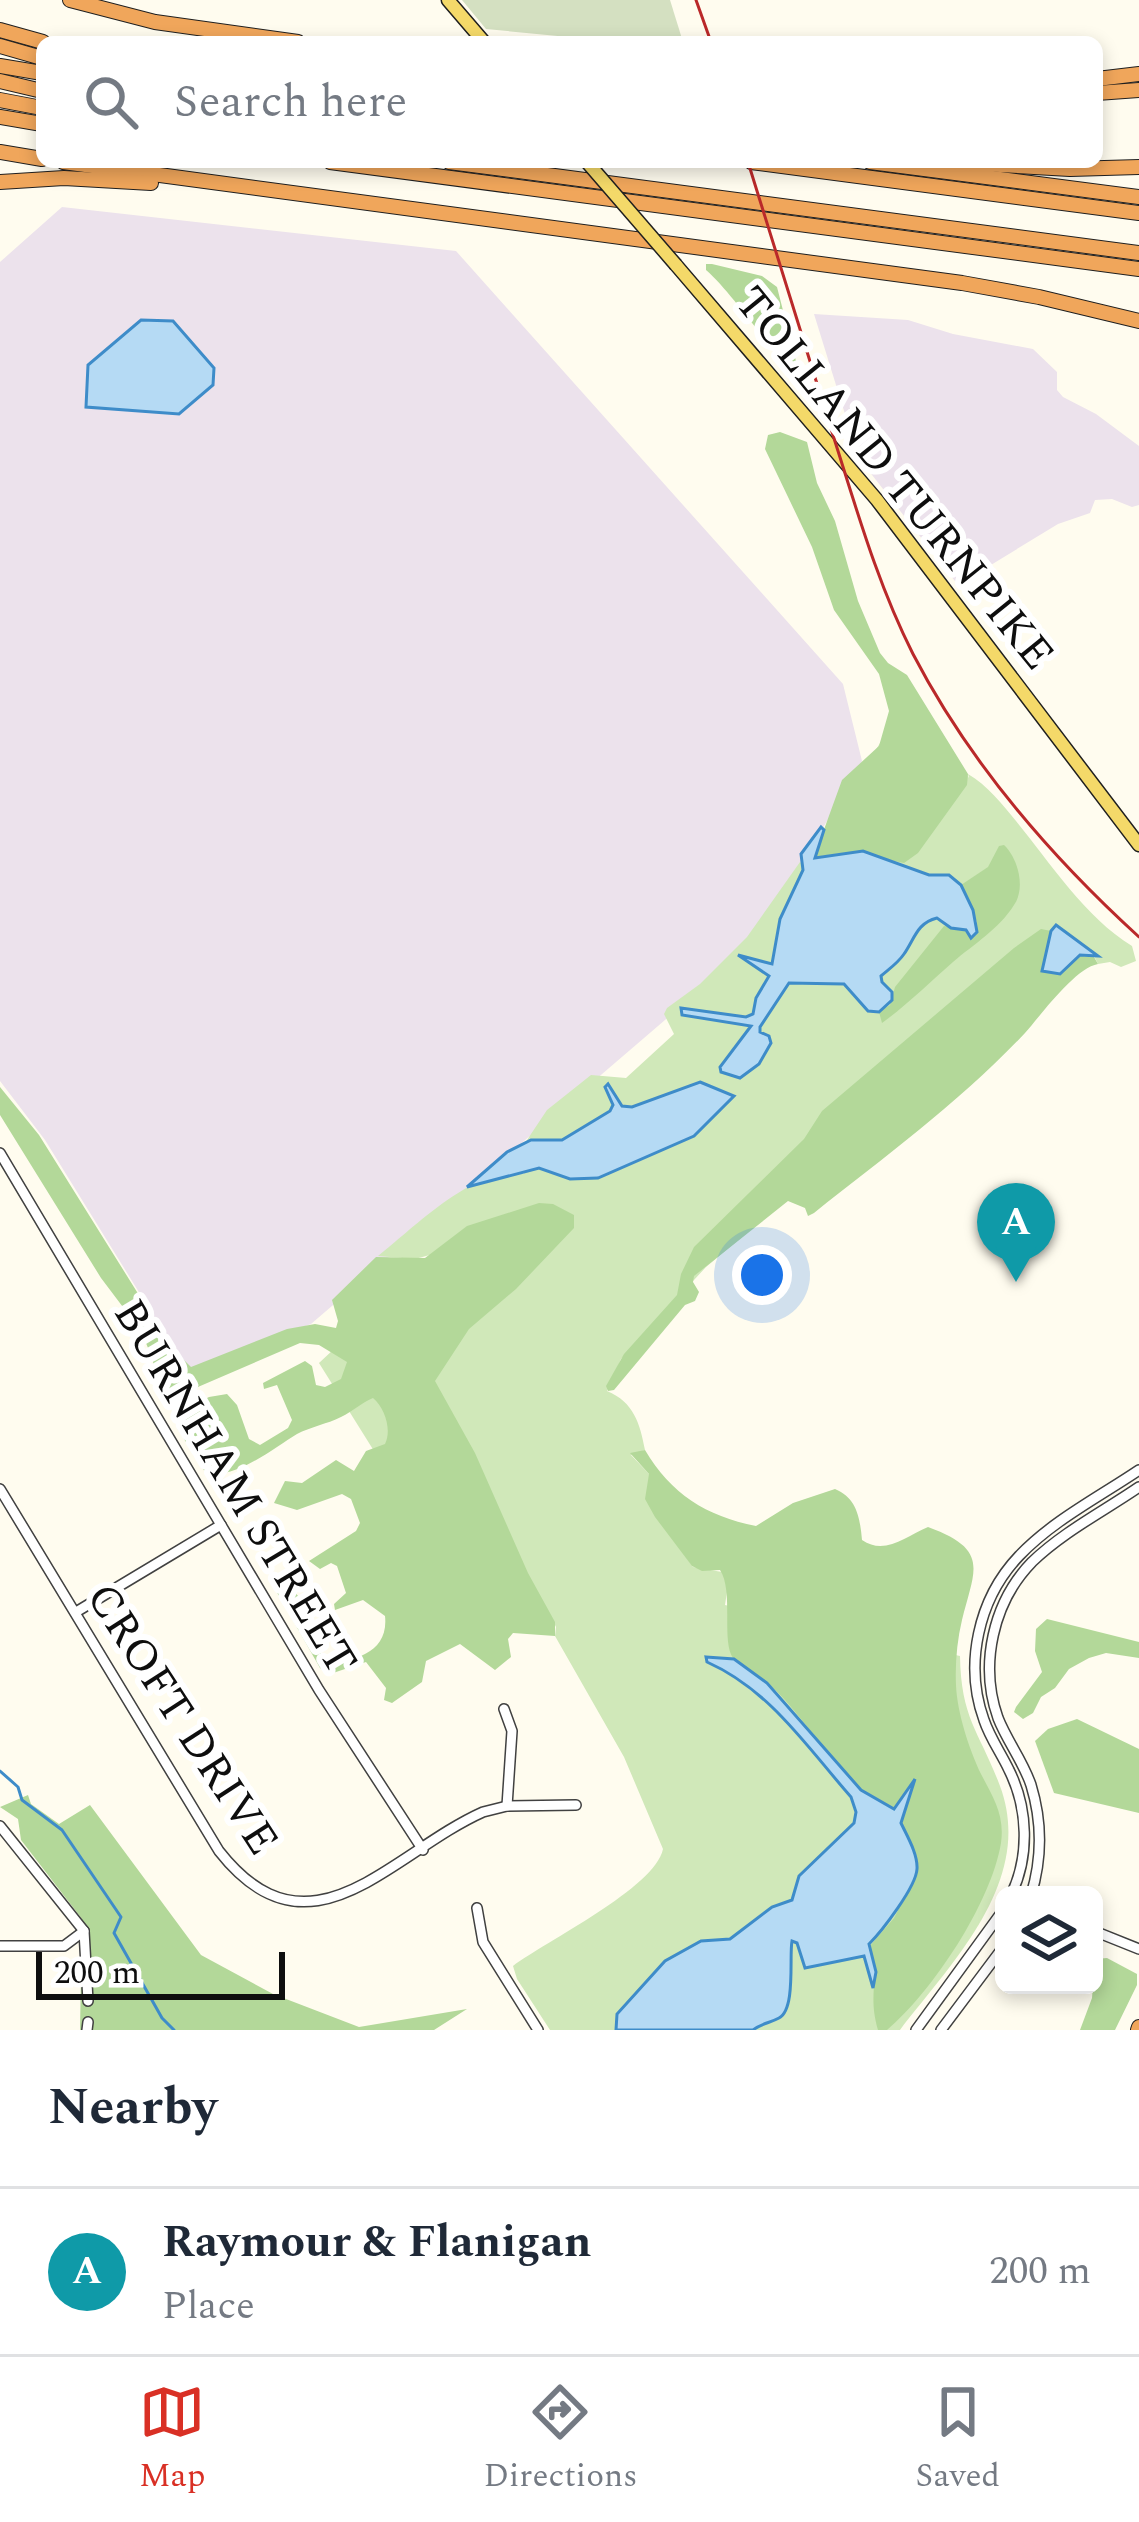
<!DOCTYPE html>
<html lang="en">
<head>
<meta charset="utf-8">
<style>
  :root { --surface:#fff; --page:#f6f6f7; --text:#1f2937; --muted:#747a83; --line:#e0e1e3; --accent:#d93025 }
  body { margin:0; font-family:Spectral,serif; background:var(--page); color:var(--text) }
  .controls { position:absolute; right:36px; bottom:36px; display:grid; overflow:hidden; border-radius:18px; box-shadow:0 6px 18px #0003 }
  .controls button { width:108px; height:108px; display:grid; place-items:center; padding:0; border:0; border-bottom:3px solid var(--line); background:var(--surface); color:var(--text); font:60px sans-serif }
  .scale { position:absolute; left:36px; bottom:30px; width:249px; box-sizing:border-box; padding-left:12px; border:6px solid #0e0e0e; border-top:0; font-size:33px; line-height:42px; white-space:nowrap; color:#0e0e0e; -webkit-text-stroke:9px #fff; paint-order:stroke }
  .you { position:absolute; left:762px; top:1275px; width:42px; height:42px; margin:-30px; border:9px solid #fff; border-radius:50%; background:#1a73e8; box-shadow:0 0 0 18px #1a73e833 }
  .badge { display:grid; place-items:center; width:78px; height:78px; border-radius:50%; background:var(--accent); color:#fff; font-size:39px; font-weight:700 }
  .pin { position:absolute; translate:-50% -99px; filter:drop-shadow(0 3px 6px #0008) }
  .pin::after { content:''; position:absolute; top:63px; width:42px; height:36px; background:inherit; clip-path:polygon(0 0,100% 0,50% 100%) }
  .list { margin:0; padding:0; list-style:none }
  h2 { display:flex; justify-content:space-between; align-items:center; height:156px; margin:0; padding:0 48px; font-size:51px }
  h2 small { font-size:39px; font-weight:400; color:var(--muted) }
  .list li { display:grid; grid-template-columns:78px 1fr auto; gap:36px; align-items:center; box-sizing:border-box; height:168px; padding:0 48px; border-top:3px solid var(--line) }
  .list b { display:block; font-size:45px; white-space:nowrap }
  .list p { margin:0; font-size:39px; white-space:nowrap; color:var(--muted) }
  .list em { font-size:39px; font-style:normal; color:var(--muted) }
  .icon { flex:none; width:66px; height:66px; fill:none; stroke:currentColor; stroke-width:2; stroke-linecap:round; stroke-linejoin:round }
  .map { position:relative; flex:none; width:1139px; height:2030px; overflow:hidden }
  .search { position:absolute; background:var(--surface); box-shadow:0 6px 18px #0003; left:36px; right:36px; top:36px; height:132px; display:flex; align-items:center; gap:30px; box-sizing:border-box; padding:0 42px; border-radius:18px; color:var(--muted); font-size:45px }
  .sheet { height:324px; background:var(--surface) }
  nav { display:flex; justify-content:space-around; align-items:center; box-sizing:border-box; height:168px; border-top:3px solid var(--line); background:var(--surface); font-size:33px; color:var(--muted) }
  nav a { display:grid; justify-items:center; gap:6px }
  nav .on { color:var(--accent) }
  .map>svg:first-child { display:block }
  .industrial { fill:#ece2ec }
  .green { fill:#d0e8b9 }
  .forest { fill:#b3d899 }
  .cemetery { fill:#d4e0c1 }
  .water { fill:#b5daf4; stroke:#3e8cc9; stroke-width:3 }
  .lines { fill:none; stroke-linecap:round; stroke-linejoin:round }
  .stream { stroke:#3e8cc9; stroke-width:3 }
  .minor-casing { stroke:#414141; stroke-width:12 }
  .major-casing { stroke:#1f1f1f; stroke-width:15 }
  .highway-casing { stroke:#1f1f1f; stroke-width:16 }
  .minor { stroke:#fff; stroke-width:9 }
  .major { stroke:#f4d969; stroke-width:12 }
  .highway { stroke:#f0a65b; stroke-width:14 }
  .rail { stroke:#ba292a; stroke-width:3 }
  .major-bridge-casing { stroke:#1f1f1f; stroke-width:15; stroke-linecap:butt }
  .major-bridge { stroke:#f4d969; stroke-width:12 }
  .labels { text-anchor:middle; stroke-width:12; stroke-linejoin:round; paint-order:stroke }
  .street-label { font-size:45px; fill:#0e0e0e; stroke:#fff }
</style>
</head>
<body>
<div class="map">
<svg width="1139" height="2030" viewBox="0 0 1139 2030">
  <rect width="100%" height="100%" fill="#fffcef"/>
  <!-- industrial -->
  <g class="industrial">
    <polygon points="62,207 456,251 843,684 862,761 757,941 311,1324 187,1370 45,1140 0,1081 0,262"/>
    <polygon points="814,314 908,320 953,334 1033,349 1057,372 1057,390 1063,397 1096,414 1139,446 1139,505 1132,507 1112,499 1095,500 1090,513 1058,524 958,585 851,448 849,427"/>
  </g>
  <!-- green -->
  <path class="green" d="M911 693 969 778 968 774C987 785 1002 804 1016 821 1051 864 1085 917 1132 946L1136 961 1121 967 1110 962 1098 964 1090 948 706 1267 621 1359 607 1391C634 1402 640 1424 645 1450L631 1455 649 1474C648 1507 675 1541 693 1567L722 1572 728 1585 725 1605 960 1656C961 1720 980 1732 1000 1786 1035 1880 953 1961 900 2030H550L517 1979 513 1966C546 1941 655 1888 663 1849L624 1757 555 1636 556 1627 550 1615 444 1563 319 1363 437 1253 415 1259 378 1256C415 1227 473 1166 523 1174L557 1140 525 1143 547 1110 591 1075 626 1078 674 1034 664 1014 667 1008 700 984 747 937 800 862 804 866Z"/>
  <!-- forest -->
  <g class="forest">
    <path d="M712 264 762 276 777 287 798 369C770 354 735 295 706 270V264Z"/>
    <polygon points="780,432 807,442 817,483 835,521 858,601 880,653 888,663 907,675 968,774 967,785 918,853 904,863 850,852 814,857 842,780 879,746 889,711 879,674 834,610 812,547 765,449 768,435"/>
    <path d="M1004 845C1018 858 1026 888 1014 905 999 929 974 944 953 962 930 982 907 1005 882 1023L879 1012 890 1005 895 987 944 926 966 930 977 922 961 885 988 867 999 846Z"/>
    <path d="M1041 929 1051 931 1042 971 1060 974 1080 955 1094 957 1098 964C1075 968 1041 1015 1025 1033 962 1100 886 1156 814 1213L808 1216 805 1208 788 1201 694 1276 693 1282 699 1292 695 1301 685 1305 614 1390 608 1391 606 1386 624 1354 677 1295 681 1274 694 1247 804 1139 822 1111 1014 948Z"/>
    <path d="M0 1087 39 1135 172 1348 191 1367 287 1329 315 1324 336 1328 338 1321 332 1300 376 1257 425 1258 467 1226 539 1203 553 1204 574 1215V1228L516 1289 469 1329 435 1381 475 1453 528 1573 555 1622V1636L513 1633 508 1639 511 1657 495 1670 460 1644 426 1661 422 1682 392 1703 384 1700 386 1688 366 1662 330 1674 320 1668 275 1589 278 1583 287 1582 309 1610 307 1623 326 1664C355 1661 389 1652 385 1616L363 1600 335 1610 334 1604 346 1593 337 1566 331 1563 320 1569 309 1561 356 1531 360 1523 351 1499 342 1494 297 1510 274 1503 285 1481 302 1483 336 1460 354 1471 366 1451 385 1444C392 1430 385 1408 373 1398 361 1403 353 1411 341 1417 327 1424 310 1427 297 1434 274 1448 232 1482 205 1472L177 1428V1414L209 1397 227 1394 237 1405 249 1439 260 1445 288 1428 292 1420 277 1385 264 1389 263 1383 305 1361 312 1366 316 1385 325 1387 341 1379 347 1362 319 1345 300 1343 170 1399 165 1398 154 1379 153 1360 141 1331 101 1278 0 1115Z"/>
    <path d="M645 1450C671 1494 706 1516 756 1526L793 1503 835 1489C857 1498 860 1518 862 1540 885 1556 906 1536 928 1527 991 1550 974 1570 962 1620 957 1641 955 1664 956 1685 957 1712 969 1749 981 1774 993 1797 1005 1815 1001 1843 991 1903 933 1991 887 2030H878C867 1993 881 1980 869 1947L894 1918 916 1875 917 1864 901 1823 915 1780 894 1809C854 1799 805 1716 771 1686 760 1676 742 1671 733 1658 721 1641 734 1591 720 1570L702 1571 692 1566 655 1517 645 1499 649 1474 630 1453Z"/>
    <polygon points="1047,1619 1139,1642 1139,1658 1106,1653 1089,1658 1069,1669 1055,1688 1041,1697 1033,1713 1023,1719 1014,1712 1016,1707 1042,1672 1035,1651 1036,1629"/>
    <polygon points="1077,1719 1139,1749 1139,1813 1054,1793 1035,1741 1048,1729"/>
    <polygon points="28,1795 31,1804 59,1824 90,1805 201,1955 273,1994 359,2027 467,2009 434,2030 80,2030 82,1919 21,1840 18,1819 0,1807"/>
    <polygon points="1107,1958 1137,1974 1137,1985 1115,2030 1080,2030 1092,1998 1095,1959"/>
  </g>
  <!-- cemetery -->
  <polygon class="cemetery" points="462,0 670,0 683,42 620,42 486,29"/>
  <!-- water -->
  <g class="water">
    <polygon points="141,320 173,321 214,368 213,385 179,414 86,407 88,365"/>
    <path d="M821 827 824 830 815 858 863 851 929 875H949L961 885 973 910 977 932 971 938 966 930 951 928 937 918C917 923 915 938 904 954 898 963 889 969 881 976L882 982 892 992V1000L879 1012 868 1011 844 984 789 983 760 1027V1032L769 1036 771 1043 759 1064 740 1078 721 1072 720 1067 751 1026 682 1015 681 1008 746 1017 753 1014 756 998 769 976 738 955 772 964 780 919 803 870 801 854Z"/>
    <polygon points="1056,925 1098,956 1080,955 1060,974 1042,971 1051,931"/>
    <polygon points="700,1082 734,1096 694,1136 598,1178 570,1179 539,1168 467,1187 507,1152 531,1140 562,1140 610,1111 613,1105 605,1087 608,1084 622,1106 632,1107"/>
    <path d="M706 1657 734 1659 767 1683 861 1790 894 1809 915 1779 901 1823C907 1836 918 1854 917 1869 916 1887 882 1931 869 1944L876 1972 873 1988 864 1956 805 1968 797 1943 792 1941C789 1956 796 2009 779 2018 770 2023 762 2023 753 2030H616L617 2014 665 1961 701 1941 730 1939 772 1907 792 1900 799 1876 854 1823 856 1812 851 1797C807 1747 770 1690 707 1662Z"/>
  </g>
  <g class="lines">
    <!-- stream -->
    <polyline class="stream" points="0,1771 18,1787 22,1800 62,1830 121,1917 114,1933 162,2018 174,2030"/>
    <!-- minor casing -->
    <g class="minor-casing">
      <g id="minor">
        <polyline points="0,1153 319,1690 423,1850"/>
        <path d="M0 1489 219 1851C310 1967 391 1853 483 1812L507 1806 576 1805"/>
        <polyline points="76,1612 221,1525"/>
        <polyline points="504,1709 512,1731 507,1806"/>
        <polyline points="0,1826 84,1931 88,2001"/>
        <path d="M1011 1895C1030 1856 1028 1808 1009 1770 1001 1753 990 1738 984 1720 964 1665 978 1599 1019 1556 1052 1521 1099 1497 1139 1470"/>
        <path d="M1031 1895C1042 1859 1042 1821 1031 1785 1023 1761 1007 1741 998 1718 979 1665 993 1602 1032 1562 1063 1532 1104 1511 1139 1487"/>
        <polyline points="477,1908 483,1942 538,2030"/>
        <polyline points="1094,1931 1139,1949"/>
        <polyline points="0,1946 64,1946 84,1931"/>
        <polyline points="87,2030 88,2022"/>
        <polyline points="916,2030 1004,1909"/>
        <polyline points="941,2030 1004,1946"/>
      </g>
    </g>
    <!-- major casing -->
    <g class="major-casing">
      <g id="major">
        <polyline points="448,0 484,42"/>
        <polyline points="676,265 877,500 1139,845"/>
      </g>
    </g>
    <!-- highway casing -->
    <g class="highway-casing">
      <g id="highway">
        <polyline points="70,0 155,22 298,42"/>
        <polyline points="0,30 43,42"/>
        <polyline points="0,46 42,58"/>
        <polyline points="0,66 42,73"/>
        <polyline points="1097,79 1139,74"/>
        <polyline points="0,81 42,91"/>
        <polyline points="1097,93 1139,90"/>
        <polyline points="0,100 42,108"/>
        <polyline points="0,117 42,124"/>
        <polyline points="0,152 42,159"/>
        <polyline points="63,162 962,283 1039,297 1139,321"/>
        <polyline points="330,162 1139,269"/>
        <polyline points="449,162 1139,253"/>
        <polyline points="751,162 1139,213"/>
        <polyline points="870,162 1139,197"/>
        <polyline points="946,162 1070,169 1139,167"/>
        <polyline points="0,182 64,178 151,183"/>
        <polyline points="1138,2030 1139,2027"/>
      </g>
    </g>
    <!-- minor -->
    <use href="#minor" class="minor"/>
    <!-- major -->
    <use href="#major" class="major"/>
    <!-- highway -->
    <use href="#highway" class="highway"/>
    <!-- rail -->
    <g class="rail">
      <polyline points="696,0 711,42"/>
      <path d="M748 162C776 252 804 342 832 432 856 507 877 583 913 654 969 762 1049 855 1139 937"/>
    </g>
    <!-- major-bridge casing -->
    <g class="major-bridge-casing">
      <polyline id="major-bridge" points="587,162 676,265"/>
    </g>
    <!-- major-bridge -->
    <use href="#major-bridge" class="major-bridge"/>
  </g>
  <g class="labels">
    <!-- street labels -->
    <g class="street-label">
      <text transform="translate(896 477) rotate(51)" y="16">TOLLAND TURNPIKE</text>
      <text transform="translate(237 1486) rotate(59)" y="16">BURNHAM STREET</text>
      <text transform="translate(184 1718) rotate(57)" y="16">CROFT DRIVE</text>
    </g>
  </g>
</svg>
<div class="controls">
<button><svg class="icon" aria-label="layers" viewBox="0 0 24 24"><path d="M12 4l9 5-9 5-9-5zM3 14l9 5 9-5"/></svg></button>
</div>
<div class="scale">200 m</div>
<div class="you"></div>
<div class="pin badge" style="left:1016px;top:1282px;background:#0f9aa8">A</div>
<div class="search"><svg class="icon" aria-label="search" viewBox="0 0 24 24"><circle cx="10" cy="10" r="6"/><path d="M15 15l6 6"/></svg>Search here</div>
</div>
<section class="sheet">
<h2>Nearby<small></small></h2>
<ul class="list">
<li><span class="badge" style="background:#0f9aa8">A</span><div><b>Raymour &amp; Flanigan</b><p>Place</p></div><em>200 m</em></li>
</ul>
</section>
<nav>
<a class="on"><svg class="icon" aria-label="map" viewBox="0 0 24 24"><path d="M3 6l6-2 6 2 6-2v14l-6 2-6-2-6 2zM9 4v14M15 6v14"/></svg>Map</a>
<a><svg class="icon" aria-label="directions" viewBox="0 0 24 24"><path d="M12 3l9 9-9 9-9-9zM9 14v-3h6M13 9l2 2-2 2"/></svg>Directions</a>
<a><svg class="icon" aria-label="saved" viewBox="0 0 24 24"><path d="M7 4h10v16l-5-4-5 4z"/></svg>Saved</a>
</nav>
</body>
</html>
